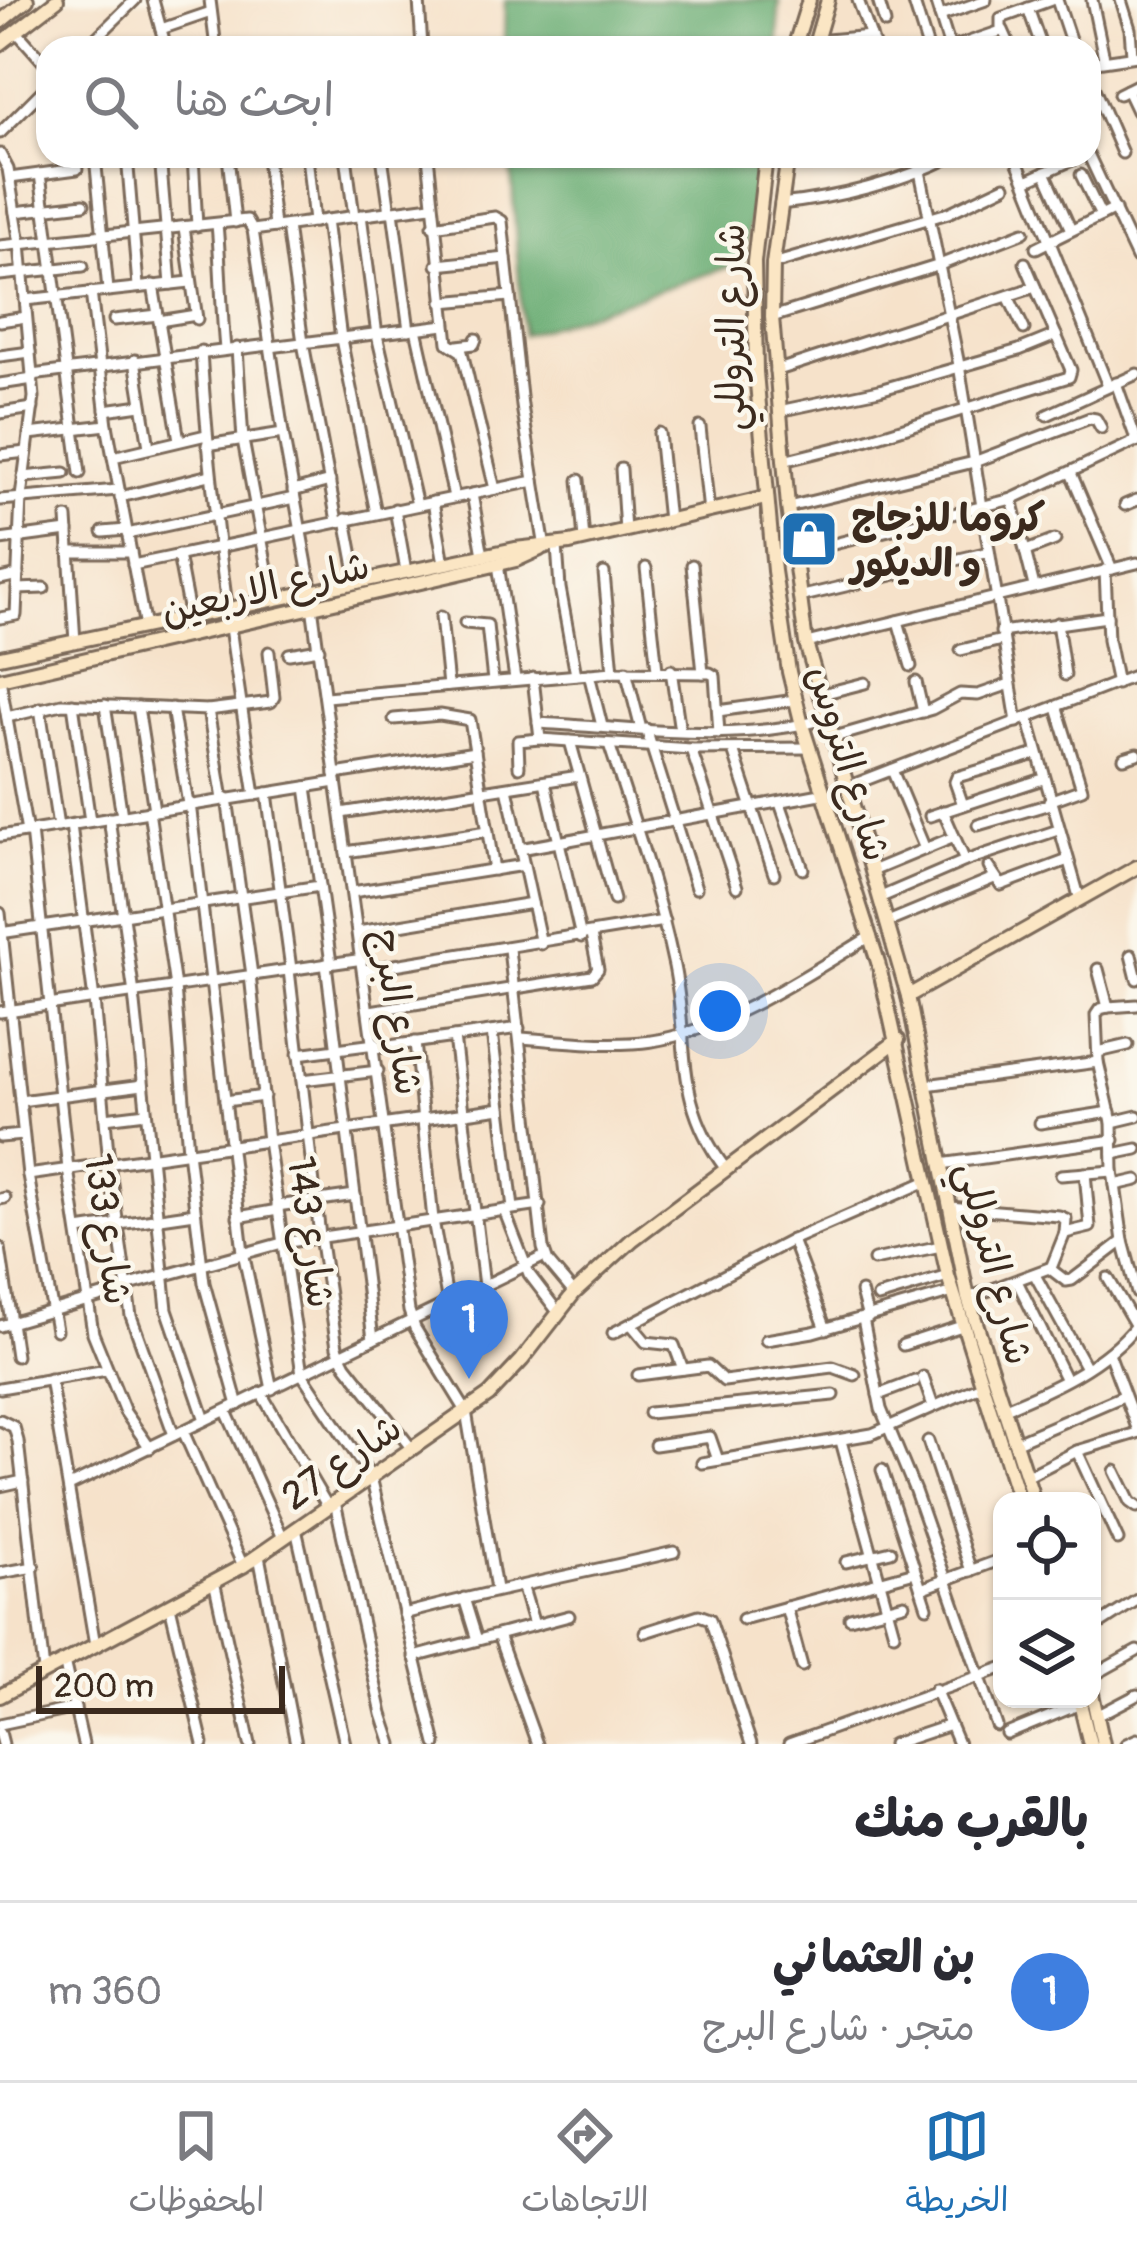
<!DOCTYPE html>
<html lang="ar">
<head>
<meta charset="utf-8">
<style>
  :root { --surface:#fff; --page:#f2f2f3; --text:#2b2b33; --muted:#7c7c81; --line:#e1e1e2; --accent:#1f6fb2 }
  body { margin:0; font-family:Pangolin,"Playpen Sans Arabic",sans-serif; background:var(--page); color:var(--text); direction:rtl }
  .controls { position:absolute; right:36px; bottom:36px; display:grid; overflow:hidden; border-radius:24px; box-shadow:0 3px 9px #0004 }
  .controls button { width:108px; height:108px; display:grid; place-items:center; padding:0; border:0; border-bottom:3px solid var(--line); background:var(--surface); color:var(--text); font:60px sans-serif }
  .scale { position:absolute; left:36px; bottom:30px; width:249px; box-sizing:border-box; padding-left:12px; border:6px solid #3b2a1e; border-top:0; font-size:33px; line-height:42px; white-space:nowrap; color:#3b2a1e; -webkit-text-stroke:9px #fbf7ec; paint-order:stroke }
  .you { position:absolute; left:720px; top:1011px; width:42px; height:42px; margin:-30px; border:9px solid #fff; border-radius:50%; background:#1a73e8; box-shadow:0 0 0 18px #1a73e833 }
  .badge { display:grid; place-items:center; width:78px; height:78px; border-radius:50%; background:var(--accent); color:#fff; font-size:39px; font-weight:700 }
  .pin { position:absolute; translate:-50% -99px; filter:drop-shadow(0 3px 6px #0008) }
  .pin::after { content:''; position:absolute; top:63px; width:42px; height:36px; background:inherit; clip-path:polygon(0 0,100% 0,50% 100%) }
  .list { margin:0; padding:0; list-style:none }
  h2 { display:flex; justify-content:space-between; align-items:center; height:156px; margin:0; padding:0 48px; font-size:51px }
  h2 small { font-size:39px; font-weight:400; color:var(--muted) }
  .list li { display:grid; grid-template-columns:78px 1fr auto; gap:36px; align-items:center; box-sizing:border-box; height:180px; padding:0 48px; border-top:3px solid var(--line) }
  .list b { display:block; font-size:45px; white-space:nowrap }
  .list p { margin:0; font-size:39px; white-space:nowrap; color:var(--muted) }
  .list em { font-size:39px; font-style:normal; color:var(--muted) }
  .icon { flex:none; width:66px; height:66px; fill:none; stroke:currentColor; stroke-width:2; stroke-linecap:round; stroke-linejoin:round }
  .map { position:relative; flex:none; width:1137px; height:1744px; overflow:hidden; direction:ltr }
  .search { position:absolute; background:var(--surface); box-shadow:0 3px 9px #0004; left:36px; right:36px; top:36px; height:132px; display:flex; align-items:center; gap:30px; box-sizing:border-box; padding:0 42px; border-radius:36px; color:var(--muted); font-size:45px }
  .sheet { height:336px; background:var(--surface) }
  nav { display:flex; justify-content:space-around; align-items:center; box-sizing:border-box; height:168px; border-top:3px solid var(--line); background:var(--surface); font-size:33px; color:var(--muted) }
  nav a { display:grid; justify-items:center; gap:6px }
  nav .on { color:var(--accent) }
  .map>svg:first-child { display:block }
  .forest { fill:#67ac72; stroke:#516b48; stroke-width:3 }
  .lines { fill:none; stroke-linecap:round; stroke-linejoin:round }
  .street-casing { stroke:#7c6a5a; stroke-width:15 }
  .secondary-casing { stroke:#7c6a5a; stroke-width:18 }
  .street { stroke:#fff; stroke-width:9 }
  .secondary { stroke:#fbe6c4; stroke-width:12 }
  .labels { text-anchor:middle; stroke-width:9; stroke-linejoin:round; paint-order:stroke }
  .street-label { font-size:39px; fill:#3b2a1e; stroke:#fbf7ec }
  .poi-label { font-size:39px; font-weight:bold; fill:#3b2a1e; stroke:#fbf7ec; text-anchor:start }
</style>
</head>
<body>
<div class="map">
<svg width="1137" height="1744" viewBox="0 0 1137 1744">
  <rect width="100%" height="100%" fill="#fbf7ec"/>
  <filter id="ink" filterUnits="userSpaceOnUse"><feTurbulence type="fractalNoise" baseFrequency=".00833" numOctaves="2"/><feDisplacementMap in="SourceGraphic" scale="24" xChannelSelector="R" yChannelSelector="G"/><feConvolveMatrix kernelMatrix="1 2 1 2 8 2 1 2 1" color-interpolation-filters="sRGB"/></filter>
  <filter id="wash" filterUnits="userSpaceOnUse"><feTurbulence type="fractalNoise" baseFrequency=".004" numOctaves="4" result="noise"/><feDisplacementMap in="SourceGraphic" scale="48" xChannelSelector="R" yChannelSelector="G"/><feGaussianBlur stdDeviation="2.7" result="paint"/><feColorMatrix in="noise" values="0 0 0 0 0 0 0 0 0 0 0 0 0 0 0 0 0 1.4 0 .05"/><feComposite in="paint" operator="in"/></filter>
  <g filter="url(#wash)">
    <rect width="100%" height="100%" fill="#f6e2ca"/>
    <!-- forest -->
    <g class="forest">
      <polygon points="505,0 779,0 778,48 504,48"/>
      <polygon points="510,156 761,156 743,262 523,335"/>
    </g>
  </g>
  <g filter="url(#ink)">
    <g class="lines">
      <!-- street casing -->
      <g class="street-casing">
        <g id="street">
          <polyline points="153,0 166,48"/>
          <polyline points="210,0 216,48"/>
          <polyline points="419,0 422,48"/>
          <polyline points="858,0 875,48"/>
          <polyline points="878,0 885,23"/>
          <polyline points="913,0 928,48"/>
          <polyline points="935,0 950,48"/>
          <polyline points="1057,0 1073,48"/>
          <polyline points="1092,0 1104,58"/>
          <polyline points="1121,0 1130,29 1132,55"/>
          <polyline points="1028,8 1042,48"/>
          <polyline points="940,16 986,0"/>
          <polyline points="161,29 211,12"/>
          <polyline points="1003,30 1011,48"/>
          <polyline points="16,31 48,67"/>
          <polyline points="816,41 871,36"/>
          <polyline points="86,48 135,0"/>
          <polyline points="951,48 1001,31 1001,18 1051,0"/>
          <polyline points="1089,63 1137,56"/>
          <polyline points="1089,77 1122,153"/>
          <polyline points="1127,90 1137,111"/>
          <polyline points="1119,94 1137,85"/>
          <polyline points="0,133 48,85"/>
          <polyline points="0,154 8,169 20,244 34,397 21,497 16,615 0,618"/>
          <polyline points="95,156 108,290"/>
          <polyline points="127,156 138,286"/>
          <polyline points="160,156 171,284"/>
          <polyline points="193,156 197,226"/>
          <polyline points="228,156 235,222"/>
          <polyline points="267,156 274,227"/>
          <polyline points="307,156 314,222"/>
          <polyline points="346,156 354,216"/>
          <polyline points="382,156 390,212"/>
          <polyline points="428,156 448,343 462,352 495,489"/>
          <polyline points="1015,156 1108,386"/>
          <polyline points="1089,156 1137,258"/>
          <polyline points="920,171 959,365 1017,722"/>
          <polyline points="1045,172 1071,230"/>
          <polyline points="40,174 80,473"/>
          <polyline points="1081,175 1101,216"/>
          <polyline points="10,178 77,169"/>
          <polyline points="1026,181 1081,156"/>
          <path d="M780 204C838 198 901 182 953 156"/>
          <polyline points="393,211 409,330"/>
          <polyline points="15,212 84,204"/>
          <polyline points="361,215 377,335 417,505"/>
          <polyline points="326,220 341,339 376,513"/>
          <path d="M217 224C221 266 221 307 225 349"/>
          <polyline points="287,226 303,343 337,521"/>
          <polyline points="433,226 495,217 502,221 522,406 545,548"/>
          <polyline points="184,227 197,319"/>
          <polyline points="253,230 283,433 312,592"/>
          <polyline points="253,230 431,206"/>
          <polyline points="0,246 247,220 253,230"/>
          <polyline points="1036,248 1115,209"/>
          <polyline points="773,264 948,213 1005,186"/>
          <polyline points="437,265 506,258"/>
          <polyline points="0,275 83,266"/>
          <polyline points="153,285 179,440"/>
          <polyline points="91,292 107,425 145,627"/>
          <polyline points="1008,296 1024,329"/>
          <polyline points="25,300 190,282"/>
          <polyline points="442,302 510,296"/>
          <polyline points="772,317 937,266 1024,232"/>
          <polyline points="114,320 158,315"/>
          <polyline points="0,321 26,317"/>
          <polyline points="159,321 196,315"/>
          <polyline points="416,329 454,497"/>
          <polyline points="458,346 474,344 476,339"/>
          <polyline points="270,347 445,325"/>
          <polyline points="237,348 243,440 273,600"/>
          <path d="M201 351C210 500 232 647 255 795"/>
          <polyline points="0,356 30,352"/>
          <polyline points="135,360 149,447"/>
          <polyline points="775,371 1035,287"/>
          <polyline points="32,375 269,345"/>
          <polyline points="1116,383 1137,442"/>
          <polyline points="0,384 33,379"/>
          <polyline points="105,410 141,405"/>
          <polyline points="779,411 879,390 1019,350 1056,335"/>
          <polyline points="0,413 33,408"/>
          <polyline points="1047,415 1137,374"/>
          <polyline points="700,427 709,512"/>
          <polyline points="659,433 668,521"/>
          <polyline points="29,434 107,425"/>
          <polyline points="207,445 283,433"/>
          <polyline points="0,455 26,452"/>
          <polyline points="113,457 206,435"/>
          <polyline points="783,461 852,444 1069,377 1071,370 1025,263"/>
          <polyline points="621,469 625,531"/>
          <polyline points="1071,473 1112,569"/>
          <polyline points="23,477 65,473"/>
          <polyline points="579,480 584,540"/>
          <polyline points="293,491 330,481"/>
          <polyline points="472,494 483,555"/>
          <polyline points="120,497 210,475"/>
          <polyline points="1012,499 1034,586"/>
          <polyline points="0,500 118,490"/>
          <polyline points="433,502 444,563"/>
          <polyline points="1125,505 1137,500"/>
          <polyline points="788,507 974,462 1090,418 1096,419 1101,428"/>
          <polyline points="395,509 406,571"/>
          <polyline points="67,518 75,642"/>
          <polyline points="346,519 358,583"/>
          <polyline points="103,532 126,530"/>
          <polyline points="127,534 294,498"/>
          <polyline points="0,540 68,531"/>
          <polyline points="557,546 560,588 576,675"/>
          <polyline points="1026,551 1055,540"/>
          <polyline points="69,552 131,552"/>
          <polyline points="794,554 1012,499 1136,441"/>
          <polyline points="178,555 190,618"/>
          <polyline points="498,564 515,679"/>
          <polyline points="133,565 534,481"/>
          <polyline points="692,565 703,673"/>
          <polyline points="646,568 657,670"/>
          <polyline points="1105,570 1108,640 1117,684"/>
          <polyline points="604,573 613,672"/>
          <polyline points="0,579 18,575"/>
          <polyline points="17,589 44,588"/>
          <polyline points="799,597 989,552"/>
          <polyline points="312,606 409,1311 415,1328 466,1411 496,1589"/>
          <polyline points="441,617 448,686"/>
          <polyline points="898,621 911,666"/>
          <polyline points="465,623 487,625 493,681"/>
          <polyline points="1057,623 1065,675"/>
          <polyline points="1001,632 1107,617"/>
          <polyline points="806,643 1137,563"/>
          <polyline points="961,650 1002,640"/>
          <polyline points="289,654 319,649"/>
          <polyline points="671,670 680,731"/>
          <polyline points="626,671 641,729"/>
          <polyline points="589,674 602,726"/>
          <polyline points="0,679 27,832"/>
          <polyline points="916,682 923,712"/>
          <polyline points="818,695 865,683"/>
          <polyline points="326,697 613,672 710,673 715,676 719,733"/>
          <polyline points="73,704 90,821"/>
          <polyline points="105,705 122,816"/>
          <polyline points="138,707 154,810"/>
          <polyline points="40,708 58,827"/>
          <polyline points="172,708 188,804"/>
          <polyline points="208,710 223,799"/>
          <polyline points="718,711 795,700"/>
          <polyline points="7,717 62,704 208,710 271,702 274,697 269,652"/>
          <polyline points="1028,718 1080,900"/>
          <polyline points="394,719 440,715 470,720 494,870"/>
          <path d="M538 723C632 728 733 744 825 719"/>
          <polyline points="646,729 696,888"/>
          <polyline points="831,738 932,709 960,694 978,695 1010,684"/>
          <polyline points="540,739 691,749 810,748"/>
          <polyline points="570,741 614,900"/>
          <path d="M609 744C633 817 658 890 674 966 690 1045 673 1099 725 1168"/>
          <polyline points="691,749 737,887"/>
          <polyline points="733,750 774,874"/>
          <polyline points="1124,758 1137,754"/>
          <polyline points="519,767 518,741 540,739 533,678"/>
          <polyline points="892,770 925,849"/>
          <polyline points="335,774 475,752"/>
          <polyline points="545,782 581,937"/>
          <polyline points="306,787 331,963"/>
          <polyline points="847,787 1137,675"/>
          <polyline points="507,788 541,944"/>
          <polyline points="267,793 291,969"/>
          <polyline points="227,798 252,975"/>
          <polyline points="1049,801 1082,789 1057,708"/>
          <polyline points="190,803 243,1252 272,1389"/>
          <polyline points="780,803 803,869"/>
          <polyline points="963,805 955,782 957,777 1036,754"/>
          <polyline points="149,811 175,987 188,1151 204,1283 238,1405"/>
          <polyline points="943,811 965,861"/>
          <polyline points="341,813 579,776"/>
          <polyline points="930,816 1043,779"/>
          <polyline points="109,818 134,994 167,1309 205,1420"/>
          <polyline points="71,825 94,1000 109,1163 131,1316 174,1435"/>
          <polyline points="978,825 1050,804"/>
          <polyline points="31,831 68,1169 93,1333 125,1412 150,1448"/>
          <polyline points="0,836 336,782"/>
          <polyline points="520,849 826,793"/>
          <polyline points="346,852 488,831"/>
          <polyline points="989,867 1001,885 1068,860"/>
          <polyline points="872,871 954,837"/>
          <polyline points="352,892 524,865"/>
          <polyline points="881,897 965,861 1058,830"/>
          <polyline points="0,913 28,1175 56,1330"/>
          <polyline points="888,922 994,878"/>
          <polyline points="358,932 532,903"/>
          <polyline points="0,933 320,886"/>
          <polyline points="509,949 543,1248 548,1262 574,1293"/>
          <polyline points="1131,955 1137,979"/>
          <polyline points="326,964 373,1339"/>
          <polyline points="1098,969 1108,1007"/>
          <polyline points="289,970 320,1236 337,1347 346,1365 412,1449"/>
          <polyline points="364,970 664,921"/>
          <polyline points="250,975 268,1141 302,1374 371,1477 436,1744"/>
          <polyline points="1108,1007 1100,1009 1096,1015 1098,1062 1112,1122 1113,1171 1123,1241 1137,1293"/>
          <polyline points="1108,1007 1137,1005"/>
          <polyline points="370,1011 592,976 598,969 591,935"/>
          <polyline points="0,1012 363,959"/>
          <polyline points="492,1032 513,1208"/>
          <polyline points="454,1037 484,1286"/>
          <path d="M520 1038C564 1041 609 1047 652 1041 725 1030 808 974 871 936"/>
          <polyline points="415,1042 433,1220 448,1303"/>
          <polyline points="375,1048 519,1028"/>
          <polyline points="1098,1052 1128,1045"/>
          <polyline points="298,1054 375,1044"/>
          <polyline points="302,1080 378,1071"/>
          <polyline points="926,1085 1098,1062"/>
          <polyline points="20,1101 143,1085"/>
          <polyline points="225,1101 264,1096"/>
          <polyline points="105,1118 146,1113"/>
          <polyline points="1112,1122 1137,1116"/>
          <polyline points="1040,1123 1110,1112"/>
          <polyline points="0,1137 23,1135"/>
          <polyline points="1113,1154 1137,1149"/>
          <polyline points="941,1164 1114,1140"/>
          <polyline points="28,1175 501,1108"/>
          <polyline points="1061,1175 1113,1171"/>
          <polyline points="1115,1185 1137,1180"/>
          <polyline points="0,1199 5,1198"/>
          <polyline points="277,1206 355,1195"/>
          <polyline points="949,1207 1059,1216 1066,1219 1065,1233"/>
          <polyline points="504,1210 529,1274 558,1312"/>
          <polyline points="238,1217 278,1210"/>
          <polyline points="78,1230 195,1213"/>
          <polyline points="1065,1233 1090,1227 1085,1173"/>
          <polyline points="792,1240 826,1329"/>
          <polyline points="0,1248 16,1356"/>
          <polyline points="874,1260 941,1246"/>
          <polyline points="1051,1268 1065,1233"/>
          <polyline points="1035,1275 1086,1368"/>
          <polyline points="1108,1278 1137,1328"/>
          <polyline points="1017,1281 1065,1378"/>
          <polyline points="126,1286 282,1243 540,1205"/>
          <polyline points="861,1292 868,1318"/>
          <polyline points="878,1297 948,1276"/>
          <polyline points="968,1298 1049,1268 1066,1281 1072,1280 1123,1241"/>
          <polyline points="863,1319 881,1409 915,1491 997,1726"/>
          <polyline points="631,1324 646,1342 674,1345 683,1369"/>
          <polyline points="0,1326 126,1289"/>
          <polyline points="613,1333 792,1240 925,1182"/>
          <polyline points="766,1340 813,1332 953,1292"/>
          <polyline points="903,1345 962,1326"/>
          <polyline points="1109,1353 1137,1428"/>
          <polyline points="638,1375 708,1366 724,1381 833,1367 855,1375"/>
          <polyline points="923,1377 933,1406"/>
          <polyline points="50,1379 95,1645"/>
          <polyline points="0,1388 107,1370"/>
          <polyline points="261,1393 328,1507"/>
          <polyline points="878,1395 915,1381"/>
          <path d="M1003 1409C1050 1390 1106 1365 1137 1324"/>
          <polyline points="226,1411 283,1538"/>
          <polyline points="649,1413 834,1395"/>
          <polyline points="0,1420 14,1427 18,1441 44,1671"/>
          <polyline points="183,1431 243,1566"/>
          <polyline points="841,1441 894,1633"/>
          <polyline points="928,1441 971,1571"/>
          <polyline points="1014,1443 1123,1396"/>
          <polyline points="655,1445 710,1437 718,1460"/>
          <polyline points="1077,1451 1118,1540"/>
          <polyline points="702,1463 872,1434 981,1386"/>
          <polyline points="882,1470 927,1607"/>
          <polyline points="1115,1471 1130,1502 1137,1507"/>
          <polyline points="1026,1477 1077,1451 1137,1433"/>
          <polyline points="0,1486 23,1481"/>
          <polyline points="69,1486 545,1256"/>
          <polyline points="335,1502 382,1714 392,1744"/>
          <polyline points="296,1529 345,1744"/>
          <polyline points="259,1556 296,1744"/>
          <polyline points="846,1562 891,1551"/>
          <polyline points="0,1573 34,1567"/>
          <polyline points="214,1581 250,1744"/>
          <polyline points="523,1588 534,1625"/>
          <polyline points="921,1589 1002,1559"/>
          <polyline points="464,1598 477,1640"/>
          <polyline points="170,1606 203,1744"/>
          <polyline points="786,1607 802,1666"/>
          <path d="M404 1614C493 1590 584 1573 674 1552"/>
          <polyline points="850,1618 904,1604"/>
          <polyline points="743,1619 915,1572"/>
          <polyline points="1092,1629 1137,1600"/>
          <polyline points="645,1632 699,1615 710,1619 751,1744"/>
          <polyline points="498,1635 537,1744"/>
          <polyline points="414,1657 569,1616"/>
          <polyline points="64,1661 83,1744"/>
          <polyline points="1092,1676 1137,1651"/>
          <polyline points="935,1689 958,1744"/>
          <polyline points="1097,1716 1137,1695"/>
          <polyline points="0,1724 75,1708"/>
          <polyline points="0,1732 3,1744"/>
          <polyline points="1007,1734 1080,1704"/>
          <polyline points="789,1744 1002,1668"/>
          <polyline points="893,1744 950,1725"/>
          <polyline points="1126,1744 1137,1739"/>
        </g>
      </g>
      <!-- secondary casing -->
      <g class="secondary-casing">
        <g id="secondary">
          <polyline points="0,22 27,0"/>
          <polyline points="0,44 57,0"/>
          <polyline points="794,48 809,0"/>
          <polyline points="814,48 828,0"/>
          <polyline points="766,156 754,262 756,372 774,571 789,672 802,725 878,962 948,1276 1019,1501"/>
          <polyline points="788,156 773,264 772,317 788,507 806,643 908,996 968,1298 1034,1501"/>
          <polyline points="0,657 515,549 570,543 766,498"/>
          <polyline points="0,679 516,560 540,549"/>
          <polyline points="908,996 1137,867"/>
          <polyline points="1092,1694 1103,1744"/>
          <polyline points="0,1696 243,1566 489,1395 522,1360 574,1293 632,1240 898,1040"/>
          <polyline points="1079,1699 1090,1744"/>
        </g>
      </g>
      <!-- street -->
      <use href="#street" class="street"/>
      <!-- secondary -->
      <use href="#secondary" class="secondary"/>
    </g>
  </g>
  <!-- icons -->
  <defs>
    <g id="shop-square" transform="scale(3)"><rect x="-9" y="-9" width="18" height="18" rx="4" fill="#1f6fb2" stroke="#fbf7ec"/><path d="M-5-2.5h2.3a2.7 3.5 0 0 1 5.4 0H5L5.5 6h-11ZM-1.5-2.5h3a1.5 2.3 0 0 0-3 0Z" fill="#fff"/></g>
  </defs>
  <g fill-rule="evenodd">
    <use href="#shop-square" x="809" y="539"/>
  </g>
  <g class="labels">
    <!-- street labels -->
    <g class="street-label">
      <text transform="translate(730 327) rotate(-90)" y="14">شارع التروللي</text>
      <text transform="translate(265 587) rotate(-13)" y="14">شارع الاربعين</text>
      <text transform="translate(850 763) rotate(73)" y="14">شارع التروس</text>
      <text transform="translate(399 1012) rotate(82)" y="14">شارع البرج</text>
      <text transform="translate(109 1229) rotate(82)" y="14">شارع 133</text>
      <text transform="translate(312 1232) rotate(82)" y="14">شارع 143</text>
      <text transform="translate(996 1263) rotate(76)" y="14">شارع التروللي</text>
      <text transform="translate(341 1461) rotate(-35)" y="14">شارع 27</text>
    </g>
    <!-- poi labels -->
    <g class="poi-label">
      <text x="851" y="531">كروما للزجاج<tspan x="851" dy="45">و الديكور</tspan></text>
    </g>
  </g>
</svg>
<div class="controls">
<button><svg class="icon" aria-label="locate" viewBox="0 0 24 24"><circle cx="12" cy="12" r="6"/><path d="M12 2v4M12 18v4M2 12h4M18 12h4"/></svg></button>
<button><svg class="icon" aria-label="layers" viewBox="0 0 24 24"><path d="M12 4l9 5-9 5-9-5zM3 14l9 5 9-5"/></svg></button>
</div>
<div class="scale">200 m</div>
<div class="you"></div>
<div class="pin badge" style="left:469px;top:1379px;background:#3f7fe0">1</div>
<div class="search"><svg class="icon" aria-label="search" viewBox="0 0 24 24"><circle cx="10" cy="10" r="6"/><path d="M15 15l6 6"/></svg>ابحث هنا</div>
</div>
<section class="sheet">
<h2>بالقرب منك<small></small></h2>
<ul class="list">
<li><span class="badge" style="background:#3f7fe0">1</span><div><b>بن العثماني</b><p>متجر · شارع البرج</p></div><em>360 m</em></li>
</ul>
</section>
<nav>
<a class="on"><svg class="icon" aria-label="map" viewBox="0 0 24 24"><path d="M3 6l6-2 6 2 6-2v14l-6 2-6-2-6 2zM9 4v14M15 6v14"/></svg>الخريطة</a>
<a><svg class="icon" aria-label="directions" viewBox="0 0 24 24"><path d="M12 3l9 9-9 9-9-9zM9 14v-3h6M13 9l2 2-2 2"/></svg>الاتجاهات</a>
<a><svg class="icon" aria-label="saved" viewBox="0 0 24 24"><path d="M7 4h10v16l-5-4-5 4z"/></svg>المحفوظات</a>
</nav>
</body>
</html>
